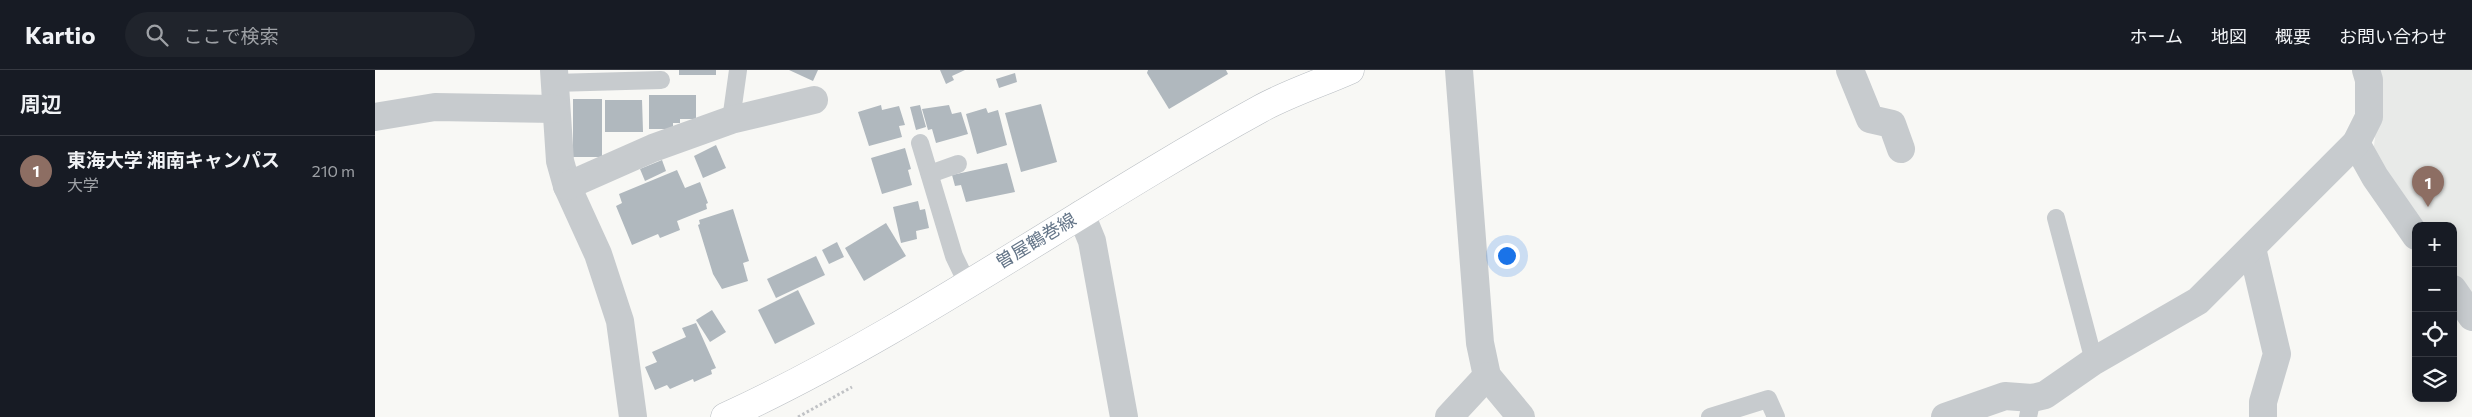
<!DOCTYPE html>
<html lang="ja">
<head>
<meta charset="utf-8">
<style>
  :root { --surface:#171b24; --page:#20242c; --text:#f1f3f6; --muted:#9ea1a6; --line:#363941; --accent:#2563eb }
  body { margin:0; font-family:Commissioner,"Noto Sans JP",sans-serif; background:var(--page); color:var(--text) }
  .controls { position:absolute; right:15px; bottom:15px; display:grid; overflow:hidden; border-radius:10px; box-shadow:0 2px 12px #0003 }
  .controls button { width:45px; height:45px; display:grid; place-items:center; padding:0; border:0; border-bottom:1px solid var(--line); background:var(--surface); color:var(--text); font:25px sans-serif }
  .you { position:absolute; left:1131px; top:185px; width:18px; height:18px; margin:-12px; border:4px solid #fff; border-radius:50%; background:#1a73e8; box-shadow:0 0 0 8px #1a73e833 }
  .badge { display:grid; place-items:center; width:32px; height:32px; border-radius:50%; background:var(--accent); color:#fff; font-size:16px; font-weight:700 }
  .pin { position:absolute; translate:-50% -41px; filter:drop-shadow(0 1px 2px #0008) }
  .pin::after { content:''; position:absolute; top:26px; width:18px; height:15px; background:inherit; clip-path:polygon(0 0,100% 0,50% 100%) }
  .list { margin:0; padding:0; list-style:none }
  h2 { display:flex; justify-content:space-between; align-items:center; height:65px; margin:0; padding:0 20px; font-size:21px }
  h2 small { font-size:16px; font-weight:400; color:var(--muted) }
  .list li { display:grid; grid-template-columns:32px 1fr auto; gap:15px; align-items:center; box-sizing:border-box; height:70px; padding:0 20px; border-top:1px solid var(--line) }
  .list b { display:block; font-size:19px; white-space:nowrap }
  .list p { margin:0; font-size:16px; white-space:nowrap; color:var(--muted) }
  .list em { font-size:16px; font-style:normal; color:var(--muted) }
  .icon { flex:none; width:28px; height:28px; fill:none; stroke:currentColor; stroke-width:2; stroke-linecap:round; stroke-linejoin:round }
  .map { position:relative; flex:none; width:2097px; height:347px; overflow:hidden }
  header { display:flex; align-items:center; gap:30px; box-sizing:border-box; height:70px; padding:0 25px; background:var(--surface); border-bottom:1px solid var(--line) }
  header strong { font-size:24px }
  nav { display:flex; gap:28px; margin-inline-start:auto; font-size:18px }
  .search { width:350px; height:45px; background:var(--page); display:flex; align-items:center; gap:12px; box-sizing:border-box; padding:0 18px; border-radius:28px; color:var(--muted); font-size:19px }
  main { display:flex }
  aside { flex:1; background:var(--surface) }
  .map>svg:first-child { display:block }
  .built { fill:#e8eae8 }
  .building { fill:#b0b8be }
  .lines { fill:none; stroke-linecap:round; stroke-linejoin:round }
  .secondary-casing { stroke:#b9bec3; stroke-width:29 }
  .path { stroke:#c0c2c5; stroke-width:3; stroke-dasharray:2.5 2.5; stroke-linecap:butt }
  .lane { stroke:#c7cbce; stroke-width:18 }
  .street { stroke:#c7cbce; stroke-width:28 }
  .secondary { stroke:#fff; stroke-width:28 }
  .labels { text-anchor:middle; stroke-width:5; stroke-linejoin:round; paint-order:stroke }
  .street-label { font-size:18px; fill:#647588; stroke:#fff }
</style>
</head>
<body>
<header>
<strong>Kartio</strong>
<div class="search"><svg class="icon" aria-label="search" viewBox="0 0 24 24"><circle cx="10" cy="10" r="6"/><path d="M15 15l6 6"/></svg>ここで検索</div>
<nav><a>ホーム</a><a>地図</a><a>概要</a><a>お問い合わせ</a></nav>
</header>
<main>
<aside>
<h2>周辺<small></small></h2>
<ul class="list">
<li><span class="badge" style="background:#8d6e63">1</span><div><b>東海大学 湘南キャンパス</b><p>大学</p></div><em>210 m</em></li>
</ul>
</aside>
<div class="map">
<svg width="2097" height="347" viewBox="0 0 2097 347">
  <rect width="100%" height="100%" fill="#f8f8f5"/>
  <!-- built -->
  <polygon class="built" points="1981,0 2097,0 2097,246 2078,223 2078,156 2041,156 1993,119 2000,68"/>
  <!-- building -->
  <g class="building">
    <rect x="304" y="0" width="37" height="5"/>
    <polygon points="414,0 443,0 438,11"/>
    <polygon points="565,0 590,0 577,6 579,10 571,14"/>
    <polygon points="773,0 851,0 853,4 794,39 772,3"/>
    <polygon points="640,3 642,12 624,18 621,9"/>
    <polygon points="274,25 321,25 321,49 305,49 305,53 298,53 298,59 274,59"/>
    <rect x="198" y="29" width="29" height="58"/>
    <polygon points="230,30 267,30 268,62 230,62"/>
    <polygon points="666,34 682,92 646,102 630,43"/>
    <polygon points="506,35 507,40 524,36 530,55 524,56 527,67 494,76 483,42"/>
    <polygon points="545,35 551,57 541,60 535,37"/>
    <polygon points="574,35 577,44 586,42 593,64 561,73 557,59 553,60 547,39"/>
    <polygon points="611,38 613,43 623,40 632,75 602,84 591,44"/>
    <polygon points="341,75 351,98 328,108 319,86"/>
    <polygon points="530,78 536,99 533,100 537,115 507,124 496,88"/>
    <polygon points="287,90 291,101 270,111 265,99"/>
    <polygon points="632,93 640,122 591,132 586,115 580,116 577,105"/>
    <polygon points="302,100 310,118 325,112 333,133 331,134 332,139 302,151 305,160 285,168 283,164 257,175 241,136 247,133 244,124"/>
    <polygon points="543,131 545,140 550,139 554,158 541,161 542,169 526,173 518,137"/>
    <polygon points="358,139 374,191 368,193 373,211 347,219 338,204 323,155 325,154 324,150"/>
    <polygon points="511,153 531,186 489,211 470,178"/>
    <polygon points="462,172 469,187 454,194 447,180"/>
    <polygon points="441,186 450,205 401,228 392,209"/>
    <polygon points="423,220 440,254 400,274 383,240"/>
    <polygon points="337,240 351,262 335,272 321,250"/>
    <polygon points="321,253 341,298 336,300 337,304 319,312 318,309 295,319 292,315 280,320 270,297 282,292 277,282 311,267 307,258"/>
  </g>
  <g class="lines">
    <!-- secondary casing -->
    <g class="secondary-casing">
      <path id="secondary" d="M350 347C535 262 706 137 885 39 914 23 946 13 975 0"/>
    </g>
    <!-- path -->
    <polyline class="path" points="423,347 477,317"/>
    <!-- lane -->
    <g class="lane">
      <polyline points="179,13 286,10"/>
      <polyline points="356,50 363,0"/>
      <polyline points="545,73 579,186 592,213"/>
      <polyline points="555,104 583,94"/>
      <polyline points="1681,148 1719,291"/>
      <polyline points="1335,347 1393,329 1401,347"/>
      <polyline points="1653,347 1657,328"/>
    </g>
    <!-- street -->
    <g class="street">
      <polyline points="179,0 185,91 192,116 223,184 245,251 258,347"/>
      <polyline points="1084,0 1105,273 1112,306 1146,347"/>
      <polyline points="1475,0 1495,49 1517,54 1526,79"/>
      <polyline points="0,47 60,37 180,39"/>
      <polyline points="1981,73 2000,107 2041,166"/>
      <polyline points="192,116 278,78 356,50 439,30"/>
      <polyline points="706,144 717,171 749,347"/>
      <polyline points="1877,178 1902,284 1888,332 1888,347"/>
      <polyline points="2078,219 2097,247"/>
      <polyline points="1074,347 1112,306"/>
      <polyline points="1570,347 1630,326 1657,328 1670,325 1719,291 1823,231 1981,73 1994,47 1994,10 1991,0"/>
    </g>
    <!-- secondary -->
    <use href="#secondary" class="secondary"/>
  </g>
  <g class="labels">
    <!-- street labels -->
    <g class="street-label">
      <text transform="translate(661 171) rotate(-31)" y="6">曽屋鶴巻線</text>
    </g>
  </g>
</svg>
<div class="controls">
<button>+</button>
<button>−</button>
<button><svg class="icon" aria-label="locate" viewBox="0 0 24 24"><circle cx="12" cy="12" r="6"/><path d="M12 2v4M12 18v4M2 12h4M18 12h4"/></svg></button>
<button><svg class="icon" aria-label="layers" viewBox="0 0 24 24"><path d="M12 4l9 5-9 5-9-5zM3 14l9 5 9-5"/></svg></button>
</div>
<div class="you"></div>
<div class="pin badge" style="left:2053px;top:137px;background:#8d6e63">1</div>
</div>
</main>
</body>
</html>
